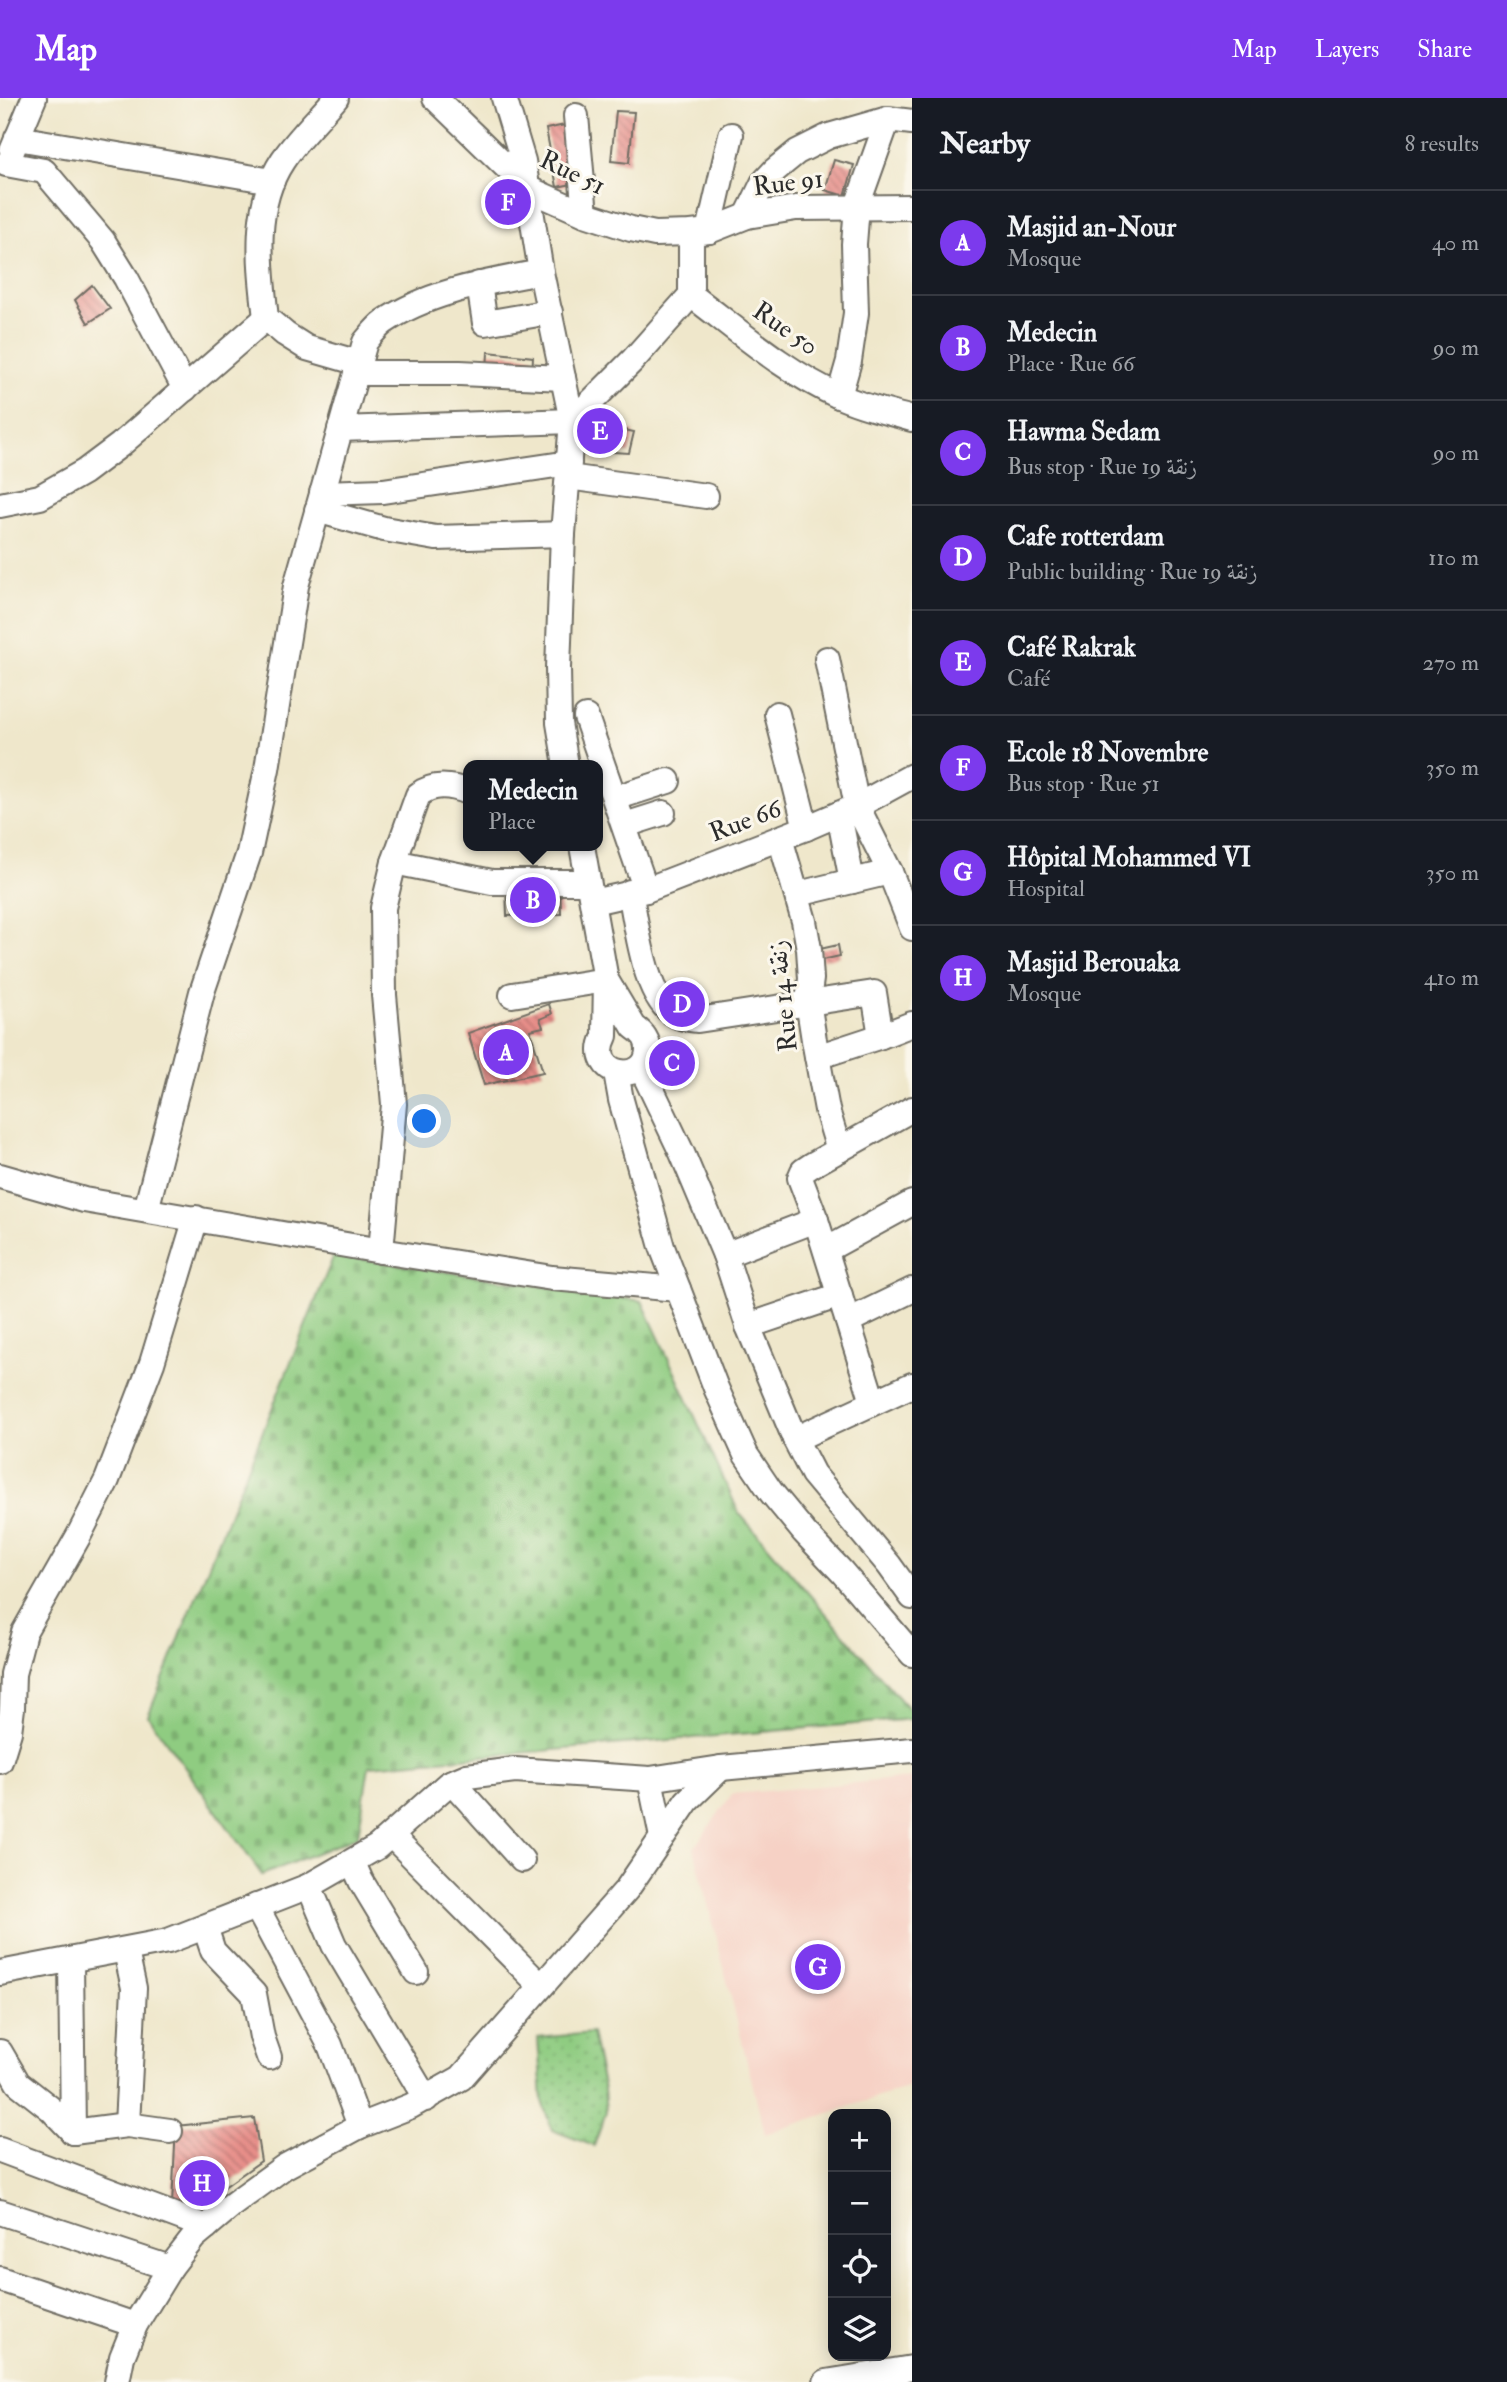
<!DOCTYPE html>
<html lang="en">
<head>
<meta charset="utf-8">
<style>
  :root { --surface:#171b24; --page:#242831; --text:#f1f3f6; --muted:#9ea1a6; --line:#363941; --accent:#7c3aed }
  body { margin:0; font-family:"IM FELL Double Pica",Amiri,serif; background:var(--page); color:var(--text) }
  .controls { position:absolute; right:21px; bottom:21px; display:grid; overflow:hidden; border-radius:14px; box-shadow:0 4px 18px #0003 }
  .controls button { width:63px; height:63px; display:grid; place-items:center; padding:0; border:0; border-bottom:2px solid var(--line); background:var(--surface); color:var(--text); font:35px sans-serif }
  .you { position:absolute; left:425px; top:1024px; width:24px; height:24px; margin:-18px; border:5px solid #fff; border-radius:50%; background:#1a73e8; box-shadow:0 0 0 10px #1a73e833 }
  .badge { display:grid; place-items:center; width:46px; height:46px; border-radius:50%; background:var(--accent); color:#fff; font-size:23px; font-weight:700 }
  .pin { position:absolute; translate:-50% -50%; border:4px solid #fff; box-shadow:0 2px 7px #0006 }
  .popup { position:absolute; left:463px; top:662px; width:140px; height:91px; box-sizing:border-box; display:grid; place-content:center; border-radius:14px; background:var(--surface); filter:drop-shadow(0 2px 5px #0005); font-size:23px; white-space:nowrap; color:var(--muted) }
  .popup b { font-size:26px; color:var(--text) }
  .popup::after { content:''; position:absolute; left:50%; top:100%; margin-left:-14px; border:14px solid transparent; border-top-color:var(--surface) }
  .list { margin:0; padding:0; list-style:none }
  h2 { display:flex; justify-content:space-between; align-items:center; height:91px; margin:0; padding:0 28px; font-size:30px }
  h2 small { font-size:23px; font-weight:400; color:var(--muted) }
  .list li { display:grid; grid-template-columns:46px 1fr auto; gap:21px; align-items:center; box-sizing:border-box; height:105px; padding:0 28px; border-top:2px solid var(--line) }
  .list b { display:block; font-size:26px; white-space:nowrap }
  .list p { margin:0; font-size:23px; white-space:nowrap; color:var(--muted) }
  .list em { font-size:23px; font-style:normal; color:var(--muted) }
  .icon { flex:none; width:38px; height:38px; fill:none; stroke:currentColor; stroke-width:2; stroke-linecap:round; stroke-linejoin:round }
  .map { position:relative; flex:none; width:912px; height:2284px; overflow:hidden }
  header { display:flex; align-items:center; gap:42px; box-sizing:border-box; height:98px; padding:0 35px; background:var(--accent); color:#fff }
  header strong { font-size:33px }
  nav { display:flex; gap:38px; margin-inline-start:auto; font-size:24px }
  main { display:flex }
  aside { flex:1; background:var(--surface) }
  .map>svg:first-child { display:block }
  .built { fill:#f6d1c5 }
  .cemetery { fill:url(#cemetery-stones); stroke:#5d7c56; stroke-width:2 }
  .park { fill:url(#park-dots); stroke:#5d7c56; stroke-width:2 }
  .building { fill:url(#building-back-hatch) }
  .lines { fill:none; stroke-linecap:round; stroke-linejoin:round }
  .minor-casing { stroke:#706d63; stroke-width:28 }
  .minor { stroke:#fff; stroke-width:24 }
  .labels { text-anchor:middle; stroke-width:6; stroke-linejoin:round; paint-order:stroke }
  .street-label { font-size:26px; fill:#2b2b2b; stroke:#fbf7ec }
</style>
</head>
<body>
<header>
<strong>Map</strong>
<nav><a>Map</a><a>Layers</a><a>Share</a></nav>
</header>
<main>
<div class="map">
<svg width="912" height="2284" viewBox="0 0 912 2284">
  <defs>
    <pattern id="cemetery-stones" width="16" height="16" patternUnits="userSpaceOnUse" patternTransform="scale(1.75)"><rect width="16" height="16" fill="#8fcc81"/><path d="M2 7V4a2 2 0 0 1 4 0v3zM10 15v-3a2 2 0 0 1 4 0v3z" fill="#7caf70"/></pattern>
    <pattern id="park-dots" width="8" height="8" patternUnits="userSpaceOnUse" patternTransform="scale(1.75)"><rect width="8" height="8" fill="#8fcc81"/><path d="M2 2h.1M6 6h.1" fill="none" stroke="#7caf70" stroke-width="1.8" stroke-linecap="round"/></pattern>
    <pattern id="building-back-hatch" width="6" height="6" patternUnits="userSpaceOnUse" patternTransform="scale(1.75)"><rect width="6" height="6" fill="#e78e89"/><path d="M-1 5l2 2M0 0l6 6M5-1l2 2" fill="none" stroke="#bb7470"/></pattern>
  </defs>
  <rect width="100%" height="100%" fill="#fbf7ec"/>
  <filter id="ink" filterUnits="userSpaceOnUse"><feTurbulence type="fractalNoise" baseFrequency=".0143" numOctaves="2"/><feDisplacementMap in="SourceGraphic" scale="14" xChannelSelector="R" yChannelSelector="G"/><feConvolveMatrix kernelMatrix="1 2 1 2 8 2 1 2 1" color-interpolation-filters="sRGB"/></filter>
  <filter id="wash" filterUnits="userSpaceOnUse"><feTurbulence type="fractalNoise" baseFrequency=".00686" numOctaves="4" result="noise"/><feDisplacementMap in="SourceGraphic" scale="28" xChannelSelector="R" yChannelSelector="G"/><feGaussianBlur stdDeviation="1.57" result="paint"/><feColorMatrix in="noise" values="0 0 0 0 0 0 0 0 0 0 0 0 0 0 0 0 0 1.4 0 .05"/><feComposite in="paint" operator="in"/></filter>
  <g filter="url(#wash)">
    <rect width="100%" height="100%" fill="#efe7cb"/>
    <!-- built -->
    <polygon class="built" points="912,1680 912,1988 765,2036 694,1750 732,1696"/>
    <!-- cemetery -->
    <polygon class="cemetery" points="334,1157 642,1203 739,1415 912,1615 912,1621 369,1668 358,1738 262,1777 148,1618"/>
    <!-- park -->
    <polygon class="park" points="592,1935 604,1992 606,2014 594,2048 552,2032 542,2003 538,1940"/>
    <g id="blocks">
      <!-- building -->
      <g class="building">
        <polygon points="616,13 634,14 629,65 611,63"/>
        <polygon points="565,27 577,85 557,89 546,31"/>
        <polygon points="834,62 854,67 845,98 825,92"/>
        <polygon points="92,187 110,211 88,225 75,202"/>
        <polygon points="488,254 533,259 532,278 487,274"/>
        <polygon points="601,327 634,334 629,355 597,353"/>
        <polygon points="560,786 561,816 507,818 506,788"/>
        <polygon points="838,847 840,858 822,862 820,851"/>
        <polygon points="549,906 552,916 540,921 543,929 530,932 543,974 484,987 468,935"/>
        <polygon points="254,2020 261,2063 193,2111 172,2107 176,2028"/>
      </g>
    </g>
  </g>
  <g filter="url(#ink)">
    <use href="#blocks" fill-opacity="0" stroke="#706d63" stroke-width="2"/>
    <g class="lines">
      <!-- minor casing -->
      <g class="minor-casing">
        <g id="minor">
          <path d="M336 0C319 20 298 40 283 62 252 108 260 168 266 220L285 236 307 250 359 265"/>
          <polyline points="435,0 529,91 585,116 631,131 655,136 691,135 709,133 747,118 796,110 912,109"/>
          <polyline points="504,0 523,63 541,174 572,323 563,436 558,570 559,625 566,667"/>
          <polyline points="576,18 585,116"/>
          <polyline points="17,40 272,83"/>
          <polyline points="12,53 34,0"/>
          <polyline points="6,66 44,73 103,143 126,180 185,291"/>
          <polyline points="747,118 763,85 775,72 797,54 829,38 888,21 912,24"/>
          <polyline points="709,133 731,37"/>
          <path d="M691 135V197C739 233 785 274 839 298 863 309 888 314 912 321"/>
          <polyline points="479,186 485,225 550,214"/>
          <polyline points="356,275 460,275 563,280"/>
          <polyline points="839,298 849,263 856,215 854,146 857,108 888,21"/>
          <polyline points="340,331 572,323 633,262 691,197"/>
          <polyline points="568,379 706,398"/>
          <polyline points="322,395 383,393 569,365"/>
          <polyline points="0,407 40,399 84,374 120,347 266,220"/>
          <polyline points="317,412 384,431 436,440 563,436"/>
          <polyline points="827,561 857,708 890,774 912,830"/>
          <polyline points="777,616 806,730"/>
          <polyline points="586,619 646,792"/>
          <polyline points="615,700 668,683"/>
          <polyline points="839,716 852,783"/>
          <polyline points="625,727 663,715"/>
          <polyline points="780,740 804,823 809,851 811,881 808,903 814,942 827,1012 839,1052"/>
          <path d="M582 748 606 882 605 938C585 978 648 989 648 951 648 941 643 935 634 929L606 882"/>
          <polyline points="394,764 492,784 588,784"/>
          <path d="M630 794C637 826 644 902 676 917 683 921 690 921 698 922L874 895 881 938 817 959"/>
          <polyline points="798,796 890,774"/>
          <polyline points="593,804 646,792 806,730 857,708 912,678"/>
          <polyline points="512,897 606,882"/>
          <polyline points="881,938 912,926"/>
          <polyline points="641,969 682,1055 725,1157 748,1228 795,1341 813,1376 889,1467 912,1499"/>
          <polyline points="616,974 621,1002 662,1149 716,1290 746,1357 771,1394 804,1434 842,1474 912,1556"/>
          <polyline points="0,1078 84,1102 381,1153 552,1180 678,1191"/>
          <path d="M146 1112 202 894 249 755 267 671 296 488 365 244C371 237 377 229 384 224 429 193 489 184 541 174"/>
          <polyline points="826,1152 912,1105"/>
          <path d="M381 1153 394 1006 384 897 383 810 394 764 418 697C433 685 450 687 468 694"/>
          <polyline points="725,1157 816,1122"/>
          <polyline points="848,1223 912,1192"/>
          <polyline points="748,1228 840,1197"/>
          <polyline points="873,1304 816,1122 800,1080 803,1073 812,1067 912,1011"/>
          <polyline points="795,1341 912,1287"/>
          <polyline points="0,1663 9,1634 12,1610 13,1576 24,1534 78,1439 107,1382 152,1265 196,1120"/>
          <polyline points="650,1681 662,1739"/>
          <polyline points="452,1684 522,1762"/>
          <polyline points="392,1738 541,1888"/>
          <polyline points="353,1765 361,1783 416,1874"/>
          <polyline points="309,1788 334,1847 426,2001"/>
          <polyline points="256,1808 330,1947 360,2028"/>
          <polyline points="205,1829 213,1853 254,1896 262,1939 269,1959"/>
          <polyline points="126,1853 134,1890 127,2027"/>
          <polyline points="71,1862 73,2034"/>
          <polyline points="0,1875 168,1843 309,1788 377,1749 448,1686 467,1678 515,1672 650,1681 721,1670 912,1652"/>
          <polyline points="0,1954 18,1985 51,2011 73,2034"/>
          <polyline points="73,2034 127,2027 170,2033"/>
          <polyline points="0,2052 206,2129"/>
          <polyline points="0,2114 170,2170"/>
          <polyline points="0,2181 135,2227"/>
          <polyline points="117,2284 122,2259 135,2227 170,2170 194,2139 233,2106 284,2069 360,2028 411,2008 461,1980 627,1791 687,1703 721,1670"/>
          <polyline points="826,2284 912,2270"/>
        </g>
      </g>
      <!-- minor -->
      <use href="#minor" class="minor"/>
    </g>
  </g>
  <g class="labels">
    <!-- street labels -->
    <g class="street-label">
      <text transform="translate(573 74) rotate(26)" y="9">Rue 51</text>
      <text transform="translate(788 84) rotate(-7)" y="9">Rue 91</text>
      <text transform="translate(786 230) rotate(35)" y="9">Rue 50</text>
      <text transform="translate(745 722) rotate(-21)" y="9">Rue 66</text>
      <text transform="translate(782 898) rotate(-96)" y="9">Rue 14 زنقة</text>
    </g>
  </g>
</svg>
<div class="controls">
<button>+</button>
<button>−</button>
<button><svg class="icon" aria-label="locate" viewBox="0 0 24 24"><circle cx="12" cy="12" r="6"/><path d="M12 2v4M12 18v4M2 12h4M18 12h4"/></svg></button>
<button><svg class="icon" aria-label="layers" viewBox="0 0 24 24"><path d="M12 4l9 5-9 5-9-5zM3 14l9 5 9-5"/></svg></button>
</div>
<div class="you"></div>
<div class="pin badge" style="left:506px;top:954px">A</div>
<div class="pin badge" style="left:533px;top:802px">B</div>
<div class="popup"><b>Medecin</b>Place</div>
<div class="pin badge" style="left:672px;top:965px">C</div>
<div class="pin badge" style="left:682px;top:906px">D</div>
<div class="pin badge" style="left:600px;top:333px">E</div>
<div class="pin badge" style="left:508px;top:104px">F</div>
<div class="pin badge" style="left:818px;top:1869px">G</div>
<div class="pin badge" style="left:202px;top:2085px">H</div>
</div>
<aside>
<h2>Nearby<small>8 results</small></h2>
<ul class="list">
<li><span class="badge">A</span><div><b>Masjid an-Nour</b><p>Mosque</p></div><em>40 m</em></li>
<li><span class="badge">B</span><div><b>Medecin</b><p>Place · Rue 66</p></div><em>90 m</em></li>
<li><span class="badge">C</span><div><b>Hawma Sedam</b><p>Bus stop · Rue 19 زنقة</p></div><em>90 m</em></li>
<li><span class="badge">D</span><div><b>Cafe rotterdam</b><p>Public building · Rue 19 زنقة</p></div><em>110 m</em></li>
<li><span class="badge">E</span><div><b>Café Rakrak</b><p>Café</p></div><em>270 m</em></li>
<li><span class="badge">F</span><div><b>Ecole 18 Novembre</b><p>Bus stop · Rue 51</p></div><em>350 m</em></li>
<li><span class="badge">G</span><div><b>Hôpital Mohammed VI</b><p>Hospital</p></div><em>350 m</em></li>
<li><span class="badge">H</span><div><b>Masjid Berouaka</b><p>Mosque</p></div><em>410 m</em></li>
</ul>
</aside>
</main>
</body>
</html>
